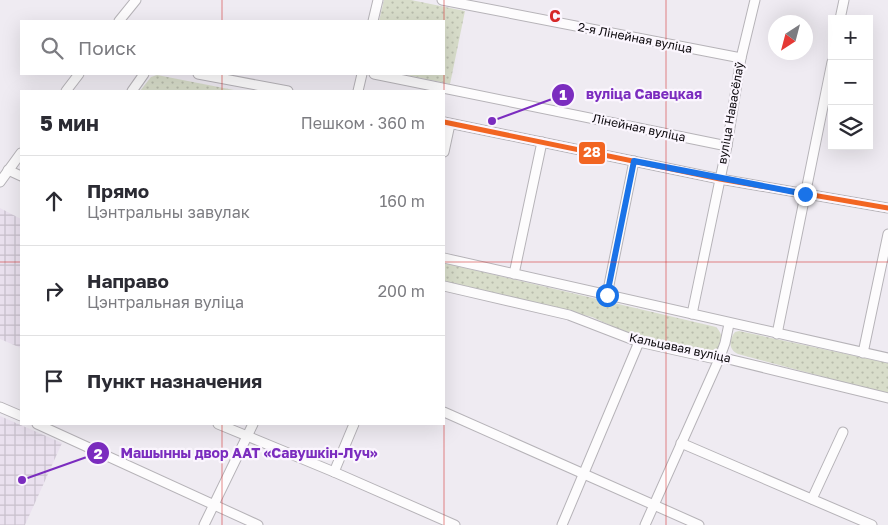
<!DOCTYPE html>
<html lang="ru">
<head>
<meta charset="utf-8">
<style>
  :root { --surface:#fff; --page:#f7f7f7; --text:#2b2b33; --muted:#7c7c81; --line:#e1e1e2 }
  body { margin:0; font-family:"Golos Text",sans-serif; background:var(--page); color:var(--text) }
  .controls { position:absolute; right:15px; top:15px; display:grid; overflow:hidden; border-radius:0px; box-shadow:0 5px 20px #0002 }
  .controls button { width:45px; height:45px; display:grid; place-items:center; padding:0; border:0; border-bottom:1px solid var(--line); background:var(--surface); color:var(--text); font:25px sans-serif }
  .compass { position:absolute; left:768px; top:15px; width:45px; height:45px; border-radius:50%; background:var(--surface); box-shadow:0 5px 20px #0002; rotate:216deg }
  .stop { position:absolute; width:15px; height:15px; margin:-11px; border:4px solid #1a73e8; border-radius:50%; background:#fff }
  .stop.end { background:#1a73e8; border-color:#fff; box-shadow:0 1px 5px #0008 }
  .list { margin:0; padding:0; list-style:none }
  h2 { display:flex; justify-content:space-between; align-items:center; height:65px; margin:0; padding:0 20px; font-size:21px }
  h2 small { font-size:16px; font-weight:400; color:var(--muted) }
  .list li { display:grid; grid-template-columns:32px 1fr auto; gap:15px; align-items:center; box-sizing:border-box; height:90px; padding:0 20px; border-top:1px solid var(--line) }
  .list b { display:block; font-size:19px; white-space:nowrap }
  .list p { margin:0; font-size:16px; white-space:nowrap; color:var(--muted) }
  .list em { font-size:16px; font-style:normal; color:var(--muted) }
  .icon { flex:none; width:28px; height:28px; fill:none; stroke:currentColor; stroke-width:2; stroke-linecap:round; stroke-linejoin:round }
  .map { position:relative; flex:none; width:888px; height:525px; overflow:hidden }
  .search { position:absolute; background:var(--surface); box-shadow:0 5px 20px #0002; left:20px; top:20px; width:425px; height:55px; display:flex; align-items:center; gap:12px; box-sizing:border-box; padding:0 18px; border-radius:0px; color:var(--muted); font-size:19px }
  .panel { position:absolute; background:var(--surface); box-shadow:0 5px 20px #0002; left:20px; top:90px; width:425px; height:335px; border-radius:0px }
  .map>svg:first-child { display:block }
  .industrial { fill:url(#industrial-grid) }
  .grass { fill:url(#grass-dots) }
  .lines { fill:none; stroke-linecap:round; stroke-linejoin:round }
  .minor-casing { stroke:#b6b3b8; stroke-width:11 }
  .minor { stroke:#fdfcfd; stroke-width:9 }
  .bus-1-casing { stroke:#fbf6fe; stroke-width:9 }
  .bus-1 { stroke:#f26522; stroke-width:5 }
  .route { stroke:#1a73e8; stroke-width:6 }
  .grid { fill:none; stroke:#d62828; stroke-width:1; stroke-opacity:0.55 }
  .labels { text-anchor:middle; stroke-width:4.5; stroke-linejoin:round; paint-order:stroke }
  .street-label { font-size:12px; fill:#0d0a0e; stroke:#fbf6fe }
  .grid-label { font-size:16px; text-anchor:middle; font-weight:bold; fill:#d62828; stroke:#fbf6fe; stroke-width:4.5; stroke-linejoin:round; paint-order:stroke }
  .leader { fill:none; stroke:#7b2cbf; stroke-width:2 }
  .callout-dot { fill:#7b2cbf; stroke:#fbf6fe; stroke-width:2 }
  .mark-label { font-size:15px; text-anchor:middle; font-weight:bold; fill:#fff }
  .callout-label { font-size:14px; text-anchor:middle; font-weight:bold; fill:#7b2cbf; stroke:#fbf6fe; stroke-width:4.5; stroke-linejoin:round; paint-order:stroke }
  .line-badge { stroke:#fbf6fe; stroke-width:2 }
  .badge-label { font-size:14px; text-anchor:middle; font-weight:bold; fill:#fff }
</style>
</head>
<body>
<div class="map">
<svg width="888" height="525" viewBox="0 0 888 525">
  <defs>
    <pattern id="industrial-grid" width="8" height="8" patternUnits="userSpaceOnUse" patternTransform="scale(1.25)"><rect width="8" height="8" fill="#eae1ef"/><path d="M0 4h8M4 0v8" fill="none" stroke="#c8c0cc"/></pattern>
    <pattern id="grass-dots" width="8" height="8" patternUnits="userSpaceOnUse" patternTransform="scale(1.25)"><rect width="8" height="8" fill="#d8ddca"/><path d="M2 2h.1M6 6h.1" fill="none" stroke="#b8bcac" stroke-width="1.8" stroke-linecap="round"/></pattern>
  </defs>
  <rect width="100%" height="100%" fill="#efebf2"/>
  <!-- industrial -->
  <g class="industrial">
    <polygon points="0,208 21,219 21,348 0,339"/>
    <polygon points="0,416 62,443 25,525 0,525"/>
  </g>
  <!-- grass -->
  <g class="grass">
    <polygon points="384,0 411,0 465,11 450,84 402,74 444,74 444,21 379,21"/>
    <polygon points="157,75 239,91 140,91 151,77"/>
    <path d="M444 263 716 327C725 336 721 342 717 353L694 350 627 333 592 317 444 281Z"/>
    <path d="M739 331 888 363V394L738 354C728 349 729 340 735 332Z"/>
  </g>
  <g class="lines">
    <!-- minor casing -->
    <g class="minor-casing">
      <g id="minor">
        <polyline points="442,0 741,58"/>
        <polyline points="840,19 844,0"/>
        <polyline points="119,21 136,0"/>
        <polyline points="373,21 378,0"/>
        <polyline points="198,74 288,91"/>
        <polyline points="374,74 727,146"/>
        <polyline points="66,91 79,74"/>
        <polyline points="132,91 144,74"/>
        <polyline points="358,91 362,74"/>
        <polyline points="444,122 720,179 888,208"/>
        <polyline points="444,152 450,124"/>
        <polyline points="8,170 21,176"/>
        <polyline points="0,182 21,153"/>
        <polyline points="444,258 888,358"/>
        <polyline points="514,274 542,142"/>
        <polyline points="444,286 569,315 639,342 711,358 720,357 888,398"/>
        <polyline points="607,295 634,161"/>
        <polyline points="692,314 727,146 741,58 755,0"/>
        <polyline points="777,334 832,62"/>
        <polyline points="863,353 888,234"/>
        <polyline points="0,407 21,416"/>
        <polyline points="444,412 699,525"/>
        <polyline points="37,424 258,525"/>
        <polyline points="218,424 334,472 455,525"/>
        <polyline points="681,443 872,525"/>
        <polyline points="334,472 354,424"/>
        <polyline points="812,499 843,432"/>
        <polyline points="204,525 253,424"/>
        <polyline points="562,525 639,342"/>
        <polyline points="645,525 720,357 725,343 729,324"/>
      </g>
    </g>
    <!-- minor -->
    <use href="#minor" class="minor"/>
    <!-- bus-1 casing -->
    <g class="bus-1-casing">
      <polyline id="bus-1" points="444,122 720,179 888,208"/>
    </g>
    <!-- bus-1 -->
    <use href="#bus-1" class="bus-1"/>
  </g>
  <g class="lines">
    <!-- route -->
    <polyline class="route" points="607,295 634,161 805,194"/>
  </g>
  <!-- grid -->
  <path class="grid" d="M222 0V21M444 0V525M666 0V525M222 74V91M0 262H21M444 262H888M222 424V525"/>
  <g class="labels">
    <!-- street labels -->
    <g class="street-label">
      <text transform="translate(635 38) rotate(11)" y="4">2-я Лінейная вуліца</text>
      <text transform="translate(731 113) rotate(-80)" y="4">вуліца Навасёлаў</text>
      <text transform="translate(639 128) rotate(12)" y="4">Лінейная вуліца</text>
      <text transform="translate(680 348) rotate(12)" y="4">Кальцавая вуліца</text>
    </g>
  </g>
  <g class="grid-label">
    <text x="555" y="22">C</text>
  </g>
  <!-- callouts -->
  <path class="leader" d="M492 121L563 95M22 480L98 453"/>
  <g class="callout-dot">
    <circle cx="492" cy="121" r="5"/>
    <circle cx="22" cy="480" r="5"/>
    <circle cx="563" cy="95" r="12"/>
    <circle cx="98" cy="453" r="12"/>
  </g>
  <g class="mark-label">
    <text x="563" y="100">1</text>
    <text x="98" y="459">2</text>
  </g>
  <g class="callout-label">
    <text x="644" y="99">вуліца Савецкая</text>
    <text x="249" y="458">Машынны двор ААТ «Савушкін-Луч»</text>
  </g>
  <rect class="line-badge" x="578" y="141" width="28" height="24" rx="5" fill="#f26522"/>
  <g class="badge-label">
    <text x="592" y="157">28</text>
  </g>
</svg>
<div class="controls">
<button>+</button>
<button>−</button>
<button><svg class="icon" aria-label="layers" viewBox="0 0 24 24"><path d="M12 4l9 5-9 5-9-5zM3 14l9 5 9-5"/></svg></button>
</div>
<svg class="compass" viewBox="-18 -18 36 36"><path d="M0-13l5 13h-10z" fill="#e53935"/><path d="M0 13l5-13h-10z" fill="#7c7c81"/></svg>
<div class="stop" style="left:607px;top:295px"></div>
<div class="stop end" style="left:805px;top:194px"></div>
<div class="search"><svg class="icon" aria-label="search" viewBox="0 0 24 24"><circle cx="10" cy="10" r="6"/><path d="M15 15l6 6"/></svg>Поиск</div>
<section class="panel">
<h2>5 мин<small>Пешком · 360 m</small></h2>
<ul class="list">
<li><svg class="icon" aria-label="ahead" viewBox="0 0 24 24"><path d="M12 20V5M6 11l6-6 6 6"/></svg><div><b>Прямо</b><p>Цэнтральны завулак</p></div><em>160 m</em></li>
<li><svg class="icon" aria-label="right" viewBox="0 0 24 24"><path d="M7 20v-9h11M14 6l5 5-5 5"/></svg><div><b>Направо</b><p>Цэнтральная вуліца</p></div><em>200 m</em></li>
<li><svg class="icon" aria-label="arrive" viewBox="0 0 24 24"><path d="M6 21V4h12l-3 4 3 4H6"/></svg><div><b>Пункт назначения</b></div></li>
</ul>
</section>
</div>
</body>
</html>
